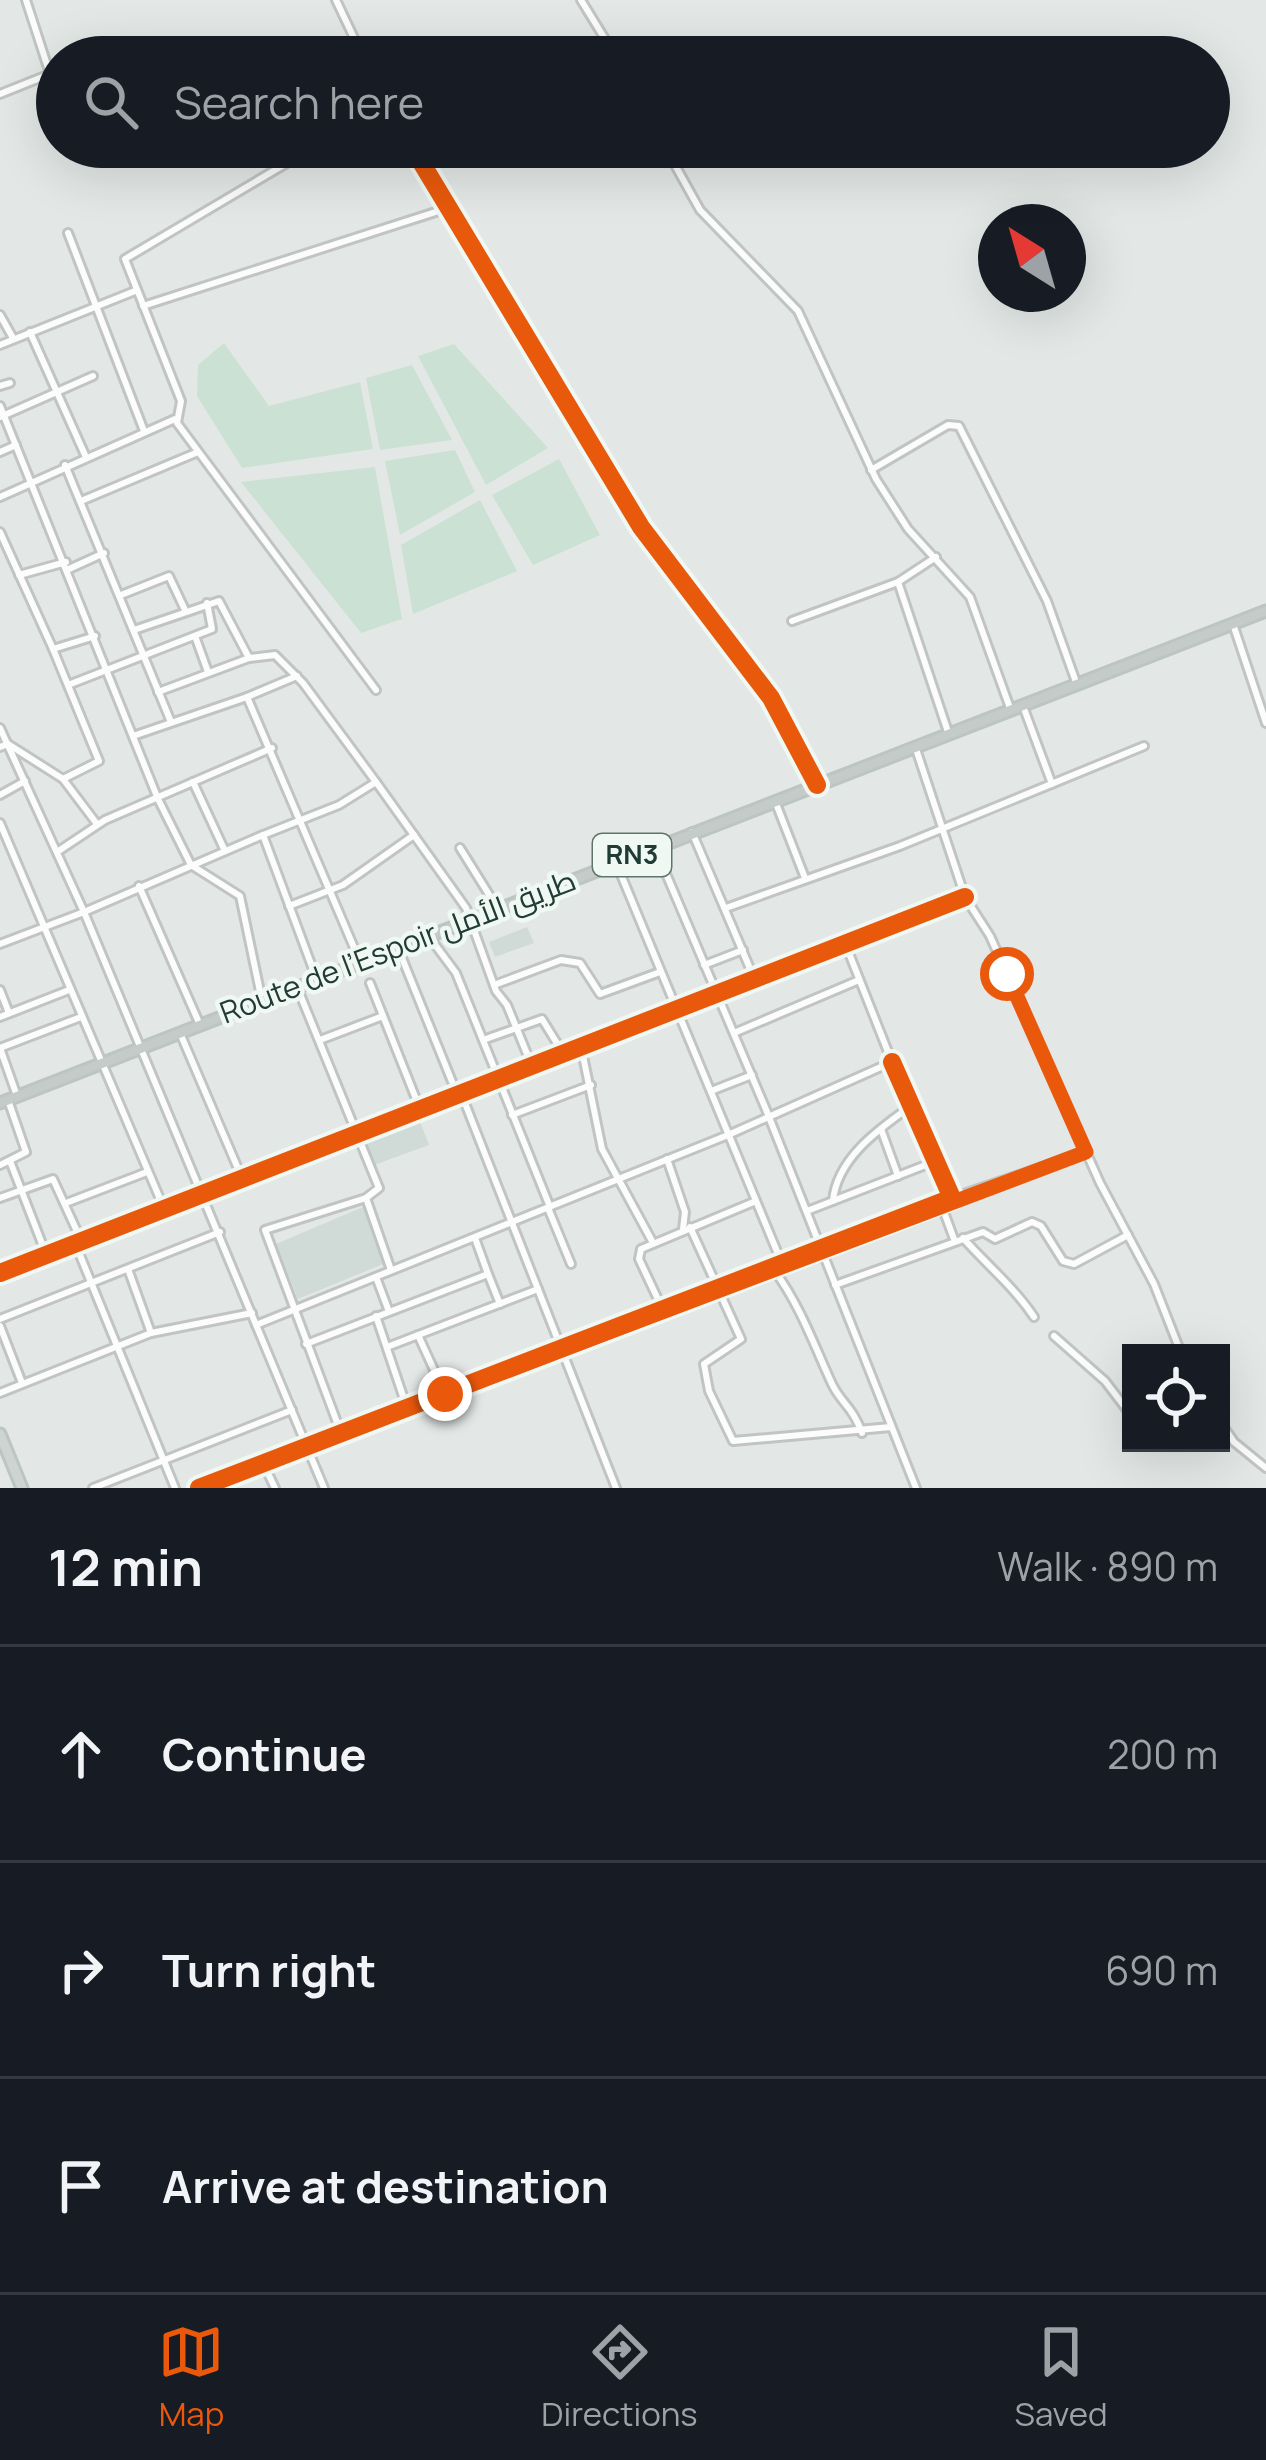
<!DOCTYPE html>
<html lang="en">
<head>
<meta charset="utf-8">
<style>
  :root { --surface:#171b24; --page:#242831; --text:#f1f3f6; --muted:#9ea1a6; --line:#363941; --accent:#ea580c }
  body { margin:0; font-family:Manrope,Cairo,sans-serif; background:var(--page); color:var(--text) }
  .controls { position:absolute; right:36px; bottom:36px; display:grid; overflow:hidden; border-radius:0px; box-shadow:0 12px 48px #0002 }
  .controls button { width:108px; height:108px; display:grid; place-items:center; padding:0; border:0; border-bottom:3px solid var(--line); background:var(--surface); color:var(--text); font:60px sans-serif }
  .compass { position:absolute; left:978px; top:204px; width:108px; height:108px; border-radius:50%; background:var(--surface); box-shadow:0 12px 48px #0002; rotate:323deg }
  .stop { position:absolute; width:36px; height:36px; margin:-27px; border:9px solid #ea580c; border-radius:50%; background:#fff }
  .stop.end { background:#ea580c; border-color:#fff; box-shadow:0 3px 12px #0008 }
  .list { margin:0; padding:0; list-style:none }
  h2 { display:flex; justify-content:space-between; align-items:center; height:156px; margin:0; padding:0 48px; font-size:51px }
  h2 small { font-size:39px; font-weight:400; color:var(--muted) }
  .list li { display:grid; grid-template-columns:78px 1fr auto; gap:36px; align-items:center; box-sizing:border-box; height:216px; padding:0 48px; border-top:3px solid var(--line) }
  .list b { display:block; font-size:45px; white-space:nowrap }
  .list em { font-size:39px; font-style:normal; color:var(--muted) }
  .icon { flex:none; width:66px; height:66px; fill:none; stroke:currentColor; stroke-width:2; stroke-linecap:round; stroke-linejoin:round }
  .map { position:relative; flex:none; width:1266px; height:1488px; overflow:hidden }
  .search { position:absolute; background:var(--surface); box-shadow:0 12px 48px #0002; left:36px; right:36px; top:36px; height:132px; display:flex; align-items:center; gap:30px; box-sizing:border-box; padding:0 42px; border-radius:66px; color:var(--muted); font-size:45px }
  .sheet { height:804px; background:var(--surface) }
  nav { display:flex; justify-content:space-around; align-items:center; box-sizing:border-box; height:168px; border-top:3px solid var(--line); background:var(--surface); font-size:33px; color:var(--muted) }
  nav a { display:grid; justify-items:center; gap:6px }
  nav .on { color:var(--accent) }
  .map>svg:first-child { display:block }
  .built { fill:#d0dad6 }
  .green { fill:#cbe1d3 }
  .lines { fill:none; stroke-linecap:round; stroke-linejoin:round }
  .minor-casing { stroke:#c0c5c3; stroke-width:12 }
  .tertiary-casing { stroke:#c0c5c3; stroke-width:12 }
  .primary-casing { stroke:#bcc5c2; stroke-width:15 }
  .trunk-casing { stroke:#bcc5c2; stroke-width:15 }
  .minor { stroke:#fbfcfb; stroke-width:6 }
  .tertiary { stroke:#fbfcfb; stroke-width:6 }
  .primary { stroke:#cdd4d2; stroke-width:9 }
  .trunk { stroke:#c4cbc9; stroke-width:9 }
  .cycleway-casing { stroke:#f0f8f4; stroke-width:26 }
  .cycleway { stroke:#e8590c; stroke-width:18 }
  .route { stroke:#ea580c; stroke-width:15 }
  .labels { text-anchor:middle; stroke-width:9; stroke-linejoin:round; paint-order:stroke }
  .shield { fill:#f0f8f4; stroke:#5f746e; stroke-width:3 }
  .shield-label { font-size:27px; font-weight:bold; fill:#213b35 }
  .street-label { font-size:30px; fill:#213b35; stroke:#f0f8f4 }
</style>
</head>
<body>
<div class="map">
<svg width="1266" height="1488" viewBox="0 0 1266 1488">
  <rect width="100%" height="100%" fill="#e3e8e6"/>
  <!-- built -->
  <g class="built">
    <polygon points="527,927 534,943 495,957 489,942"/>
    <polygon points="419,1119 429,1145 374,1165 361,1140"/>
    <polygon points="370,1204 393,1260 298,1299 276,1244"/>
  </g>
  <!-- green -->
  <g class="green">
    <polygon points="224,343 269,406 360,382 373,449 242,468 197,396 198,365"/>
    <polygon points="454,344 548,448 486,485 418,356"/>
    <polygon points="412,365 452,440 380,450 366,378"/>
    <polygon points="455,450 475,492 400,535 385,461"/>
    <polygon points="559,459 600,535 533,565 492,495"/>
    <polygon points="375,467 402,619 361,633 241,482"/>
    <polygon points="480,500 517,571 413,614 401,545"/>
  </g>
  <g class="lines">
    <!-- minor casing -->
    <g class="minor-casing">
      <g id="minor">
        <polyline points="336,0 363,57"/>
        <polyline points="581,0 616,57"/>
        <polyline points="0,94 50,74 26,0"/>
        <polyline points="314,147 125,259 181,401 177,423 376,690"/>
        <polyline points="412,147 641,527 771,698 817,785"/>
        <polyline points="665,147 700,210 798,311 876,479 908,529 970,597 1010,708"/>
        <polyline points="68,233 144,431"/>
        <polyline points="143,306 448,208"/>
        <polyline points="0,315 13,338"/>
        <polyline points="30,332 85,455"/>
        <polyline points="0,345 135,291"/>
        <polyline points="0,386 10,383"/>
        <polyline points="0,406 158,799 191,865 240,896 262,1001"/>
        <polyline points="0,417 93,376"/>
        <polyline points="0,452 16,445"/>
        <polyline points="65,465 171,722"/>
        <polyline points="871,470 948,425 959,426 1047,601 1076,682"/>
        <polyline points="0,497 175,419"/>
        <polyline points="81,501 198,452"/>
        <polyline points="0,532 53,649 95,636"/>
        <polyline points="69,569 104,553"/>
        <polyline points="19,575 66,562"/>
        <polyline points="898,582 948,732"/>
        <polyline points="121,595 169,576 185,610"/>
        <polyline points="792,621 898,582 936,557"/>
        <polyline points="1233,624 1266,723"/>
        <polyline points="134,630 219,601 249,658"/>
        <polyline points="195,636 208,672"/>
        <polyline points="53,649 99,761 63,779"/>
        <polyline points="68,685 212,629 207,603"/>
        <polyline points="158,692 249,658 275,655 303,683 376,782"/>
        <polyline points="247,697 297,676"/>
        <polyline points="1023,706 1052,784"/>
        <polyline points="0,728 84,912 263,835 317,980"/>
        <polyline points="133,736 247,697 358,957"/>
        <polyline points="0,747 8,744 63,779 97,824"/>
        <polyline points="916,749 965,897 990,936 1100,1183 1154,1284 1181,1353"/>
        <polyline points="193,782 224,849"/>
        <polyline points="0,795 25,781"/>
        <polyline points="775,801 805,878"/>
        <polyline points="0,823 163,1206"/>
        <polyline points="692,832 754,978"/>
        <polyline points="263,835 339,805 376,782 466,908 496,991 507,1005 532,1066"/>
        <polyline points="460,848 498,909"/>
        <polyline points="60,850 105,820 272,748"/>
        <polyline points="617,865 783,1266"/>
        <polyline points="139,886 200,1025"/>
        <polyline points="289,906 343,885 414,835"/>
        <polyline points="726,908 900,846 1144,746"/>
        <polyline points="430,938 456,973 550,1207"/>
        <polyline points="0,944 84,912 324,1488"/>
        <polyline points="398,948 457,1094"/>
        <polyline points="704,965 743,950"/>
        <polyline points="370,983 420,1109"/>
        <polyline points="494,985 561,960 580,963 600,994 660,972"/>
        <polyline points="297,987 379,1188 366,1198 265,1230 341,1433"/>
        <polyline points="0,990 9,1013"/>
        <polyline points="0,1017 69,990"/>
        <polyline points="180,1033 242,1178"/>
        <polyline points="734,1033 859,980"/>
        <polyline points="320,1040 383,1016"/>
        <polyline points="483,1040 542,1019 563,1053"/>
        <polyline points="581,1046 602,1149 652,1241"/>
        <polyline points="0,1048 81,1017"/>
        <polyline points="0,1048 17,1096"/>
        <polyline points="711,1091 752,1075"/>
        <polyline points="461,1093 616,1488"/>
        <polyline points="512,1115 591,1085"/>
        <polyline points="881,1129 898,1176"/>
        <polyline points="667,1159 685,1212 683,1229"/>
        <polyline points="10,1161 46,1254"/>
        <polyline points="0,1165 26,1152 8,1100"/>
        <polyline points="0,1198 53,1179 81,1240"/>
        <polyline points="366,1198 391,1270"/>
        <polyline points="952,1198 1086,1152"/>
        <path d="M833 1201C837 1158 879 1129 911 1106"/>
        <polyline points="66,1203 147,1172"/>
        <polyline points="941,1204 954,1239"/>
        <polyline points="548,1208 571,1264"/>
        <polyline points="807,1211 936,1161"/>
        <polyline points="690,1227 741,1339 704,1364 709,1391 733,1441 891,1427"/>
        <polyline points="475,1238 488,1274"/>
        <path d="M963 1238C988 1266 1014 1287 1034 1317"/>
        <polyline points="75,1243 175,1488"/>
        <polyline points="128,1269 151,1333"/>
        <path d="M774 1270C800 1305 814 1345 832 1384 841 1403 853 1407 862 1433"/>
        <polyline points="0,1273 965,897"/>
        <polyline points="376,1277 388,1309"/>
        <polyline points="835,1285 983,1232 995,1239 1032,1222 1041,1226 1063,1261 1074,1264 1128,1235"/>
        <polyline points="663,1310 639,1259 641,1249 756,1201"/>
        <polyline points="376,1316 407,1408"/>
        <polyline points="0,1319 220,1232"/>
        <polyline points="256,1325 728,1135 892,1062 845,943"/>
        <polyline points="0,1326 22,1383"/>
        <polyline points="418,1335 445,1394"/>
        <polyline points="1054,1336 1105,1381 1131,1415"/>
        <polyline points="306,1344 488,1274 500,1304"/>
        <polyline points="387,1347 538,1289"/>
        <polyline points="0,1393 151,1333 252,1313"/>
        <polyline points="1221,1423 1234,1442 1266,1468"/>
        <polyline points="1153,1443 1160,1443"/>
        <polyline points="263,1463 275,1488"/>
        <polyline points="93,1488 292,1410"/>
        <polyline points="199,1488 952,1198 892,1062"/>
      </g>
    </g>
    <!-- tertiary casing -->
    <g class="tertiary-casing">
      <polyline id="tertiary" points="656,850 767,1112 916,1488"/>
    </g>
    <!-- primary casing -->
    <g class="primary-casing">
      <polyline id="primary" points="0,1434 22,1488"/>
    </g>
    <!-- trunk casing -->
    <g class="trunk-casing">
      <polyline id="trunk" points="0,1103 1266,611"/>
    </g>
    <!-- minor -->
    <use href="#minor" class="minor"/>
    <!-- tertiary -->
    <use href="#tertiary" class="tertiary"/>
    <!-- primary -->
    <use href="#primary" class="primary"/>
    <!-- trunk -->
    <use href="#trunk" class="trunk"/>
    <!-- cycleway casing -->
    <g class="cycleway-casing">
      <g id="cycleway">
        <polyline points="412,147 641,527 771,698 817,785"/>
        <polyline points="0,1273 965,897"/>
        <polyline points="199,1488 952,1198 892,1062"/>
      </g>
    </g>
    <!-- cycleway -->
    <use href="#cycleway" class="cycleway"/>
  </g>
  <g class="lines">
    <!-- route -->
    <polyline class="route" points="445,1394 1086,1152 1007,974"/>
  </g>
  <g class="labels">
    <!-- shield labels -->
    <rect class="shield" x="593" y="834" width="78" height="42" rx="9"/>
    <g class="shield-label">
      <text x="632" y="864">RN3</text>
    </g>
    <!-- street labels -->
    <g class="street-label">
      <text transform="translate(398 947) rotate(-21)" y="10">Route de l’Espoir طريق الأمل</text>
    </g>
  </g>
</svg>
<div class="controls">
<button><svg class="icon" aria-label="locate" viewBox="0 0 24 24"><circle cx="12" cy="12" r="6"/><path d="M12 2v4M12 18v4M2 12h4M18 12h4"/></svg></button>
</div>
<svg class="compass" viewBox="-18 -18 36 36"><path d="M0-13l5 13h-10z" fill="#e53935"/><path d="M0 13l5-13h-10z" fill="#9ea1a6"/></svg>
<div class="stop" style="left:1007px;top:974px"></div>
<div class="stop end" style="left:445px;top:1394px"></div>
<div class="search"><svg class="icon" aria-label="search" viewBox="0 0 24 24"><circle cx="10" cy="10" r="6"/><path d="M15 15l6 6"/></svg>Search here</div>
</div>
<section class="sheet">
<h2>12 min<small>Walk · 890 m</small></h2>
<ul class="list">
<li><svg class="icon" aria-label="ahead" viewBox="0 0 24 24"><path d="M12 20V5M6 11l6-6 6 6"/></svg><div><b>Continue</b></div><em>200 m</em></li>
<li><svg class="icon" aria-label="right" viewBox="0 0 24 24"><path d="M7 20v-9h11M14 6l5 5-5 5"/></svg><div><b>Turn right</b></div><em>690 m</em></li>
<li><svg class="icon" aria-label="arrive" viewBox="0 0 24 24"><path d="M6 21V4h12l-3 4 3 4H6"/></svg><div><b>Arrive at destination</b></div></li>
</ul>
</section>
<nav>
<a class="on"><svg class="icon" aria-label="map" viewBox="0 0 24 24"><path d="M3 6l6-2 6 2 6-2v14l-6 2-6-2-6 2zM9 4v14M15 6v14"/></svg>Map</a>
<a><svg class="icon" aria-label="directions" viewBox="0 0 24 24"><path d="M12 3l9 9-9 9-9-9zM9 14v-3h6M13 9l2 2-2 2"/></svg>Directions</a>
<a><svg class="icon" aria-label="saved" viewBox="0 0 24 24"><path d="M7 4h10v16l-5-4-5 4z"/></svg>Saved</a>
</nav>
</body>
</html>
